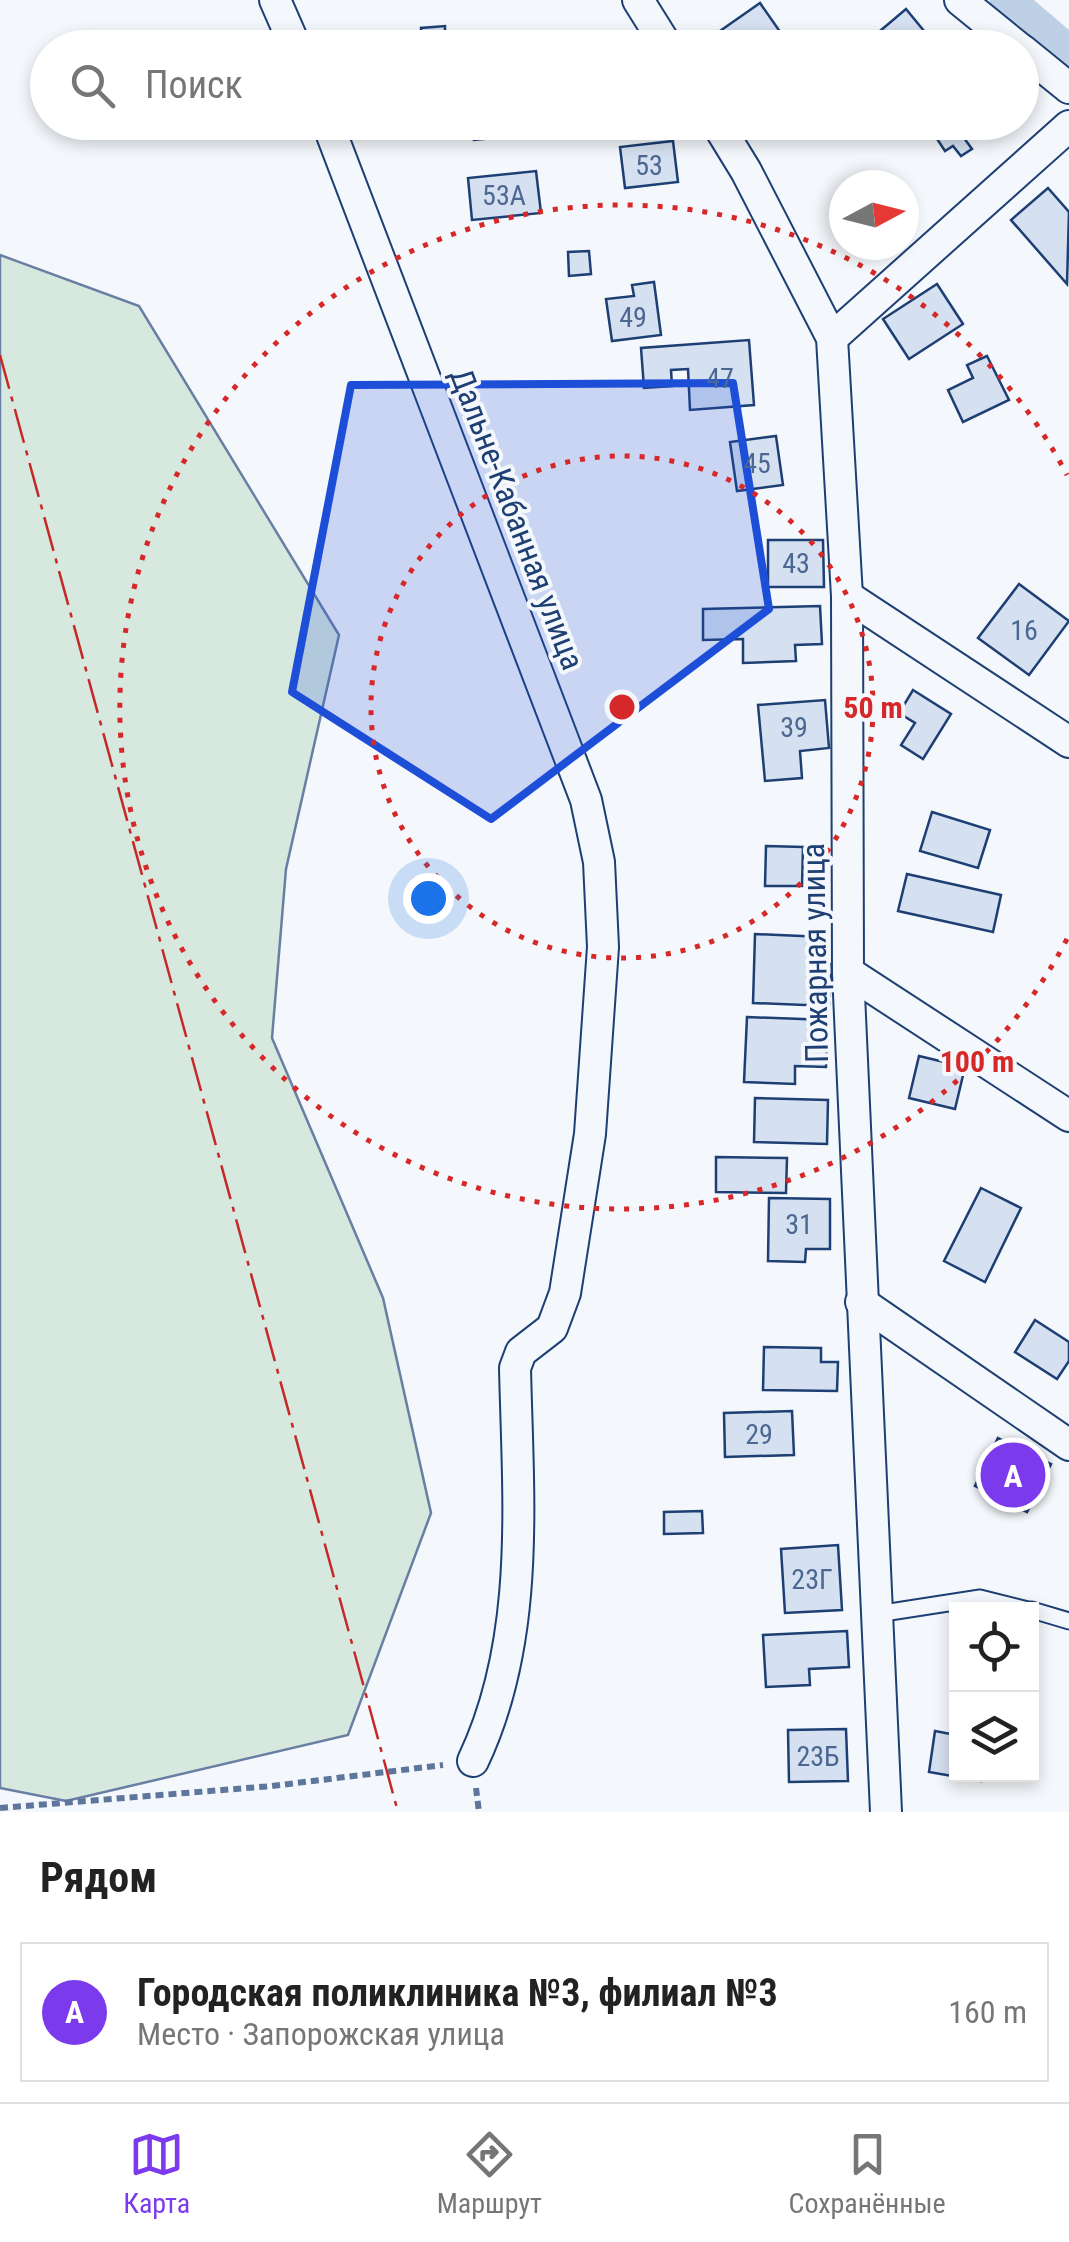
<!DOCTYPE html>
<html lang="ru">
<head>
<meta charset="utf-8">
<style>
  :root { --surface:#fff; --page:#f2f2f2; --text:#222; --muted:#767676; --line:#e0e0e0; --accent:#7c3aed }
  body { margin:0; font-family:"Roboto Condensed",sans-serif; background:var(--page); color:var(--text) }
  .controls { position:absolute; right:30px; bottom:30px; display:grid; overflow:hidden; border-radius:0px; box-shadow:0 5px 15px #0003 }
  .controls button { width:90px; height:90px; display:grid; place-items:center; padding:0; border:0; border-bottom:2px solid var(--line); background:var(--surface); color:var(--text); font:50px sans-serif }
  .compass { position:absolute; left:829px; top:170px; width:90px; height:90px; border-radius:50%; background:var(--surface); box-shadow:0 5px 15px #0003; rotate:83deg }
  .you { position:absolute; left:428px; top:898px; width:35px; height:35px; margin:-25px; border:8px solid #fff; border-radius:50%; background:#1a73e8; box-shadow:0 0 0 15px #1a73e833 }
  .badge { display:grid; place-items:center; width:65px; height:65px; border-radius:50%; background:var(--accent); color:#fff; font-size:32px; font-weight:700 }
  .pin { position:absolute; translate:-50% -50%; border:5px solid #fff; box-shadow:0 2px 10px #0006 }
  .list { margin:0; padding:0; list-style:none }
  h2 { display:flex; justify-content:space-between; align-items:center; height:130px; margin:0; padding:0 40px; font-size:42px }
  h2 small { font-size:32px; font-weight:400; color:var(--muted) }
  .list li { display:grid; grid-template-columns:65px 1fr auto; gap:30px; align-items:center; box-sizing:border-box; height:140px; margin:0 20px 20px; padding:0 20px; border:2px solid var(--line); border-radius:0px }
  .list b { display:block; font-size:38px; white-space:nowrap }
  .list p { margin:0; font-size:32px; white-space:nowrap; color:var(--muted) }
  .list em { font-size:32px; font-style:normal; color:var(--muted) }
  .icon { flex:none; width:55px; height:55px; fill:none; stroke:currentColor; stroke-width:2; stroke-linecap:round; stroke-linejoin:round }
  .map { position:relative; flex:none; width:1069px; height:1812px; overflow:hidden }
  .search { position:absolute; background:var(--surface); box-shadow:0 5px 15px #0003; left:30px; right:30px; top:30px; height:110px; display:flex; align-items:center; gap:25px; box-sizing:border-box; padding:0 35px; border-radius:55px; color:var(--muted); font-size:38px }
  .sheet { height:290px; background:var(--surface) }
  nav { display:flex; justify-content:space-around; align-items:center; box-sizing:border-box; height:140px; border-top:2px solid var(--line); background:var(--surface); font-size:28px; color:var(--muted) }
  nav a { display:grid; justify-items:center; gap:5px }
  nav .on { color:var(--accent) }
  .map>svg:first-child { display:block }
  .green { fill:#d7e8df; stroke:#687fa3; stroke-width:2.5 }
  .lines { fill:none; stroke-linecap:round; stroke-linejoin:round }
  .canal { stroke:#bed0e5; stroke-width:35 }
  .building { fill:#d5e0f0; stroke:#1d3f73; stroke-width:2.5 }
  .service-casing { stroke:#1d3f73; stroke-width:19 }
  .minor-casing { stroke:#1d3f73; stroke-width:34 }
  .path { stroke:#5e769c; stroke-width:6; stroke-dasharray:8 5; stroke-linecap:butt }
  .service { stroke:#f4f7fb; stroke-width:15 }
  .minor { stroke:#f4f7fb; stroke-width:30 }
  .power { stroke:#c62828; stroke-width:2.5; stroke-dasharray:35 8 5 8; stroke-linecap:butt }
  .marked { fill:#1d4ed8; fill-opacity:0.2; stroke:#1d4ed8; stroke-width:8; stroke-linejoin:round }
  .ring { fill:none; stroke:#d62828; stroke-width:5; stroke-dasharray:5 10 }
  .labels { text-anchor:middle; stroke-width:8; stroke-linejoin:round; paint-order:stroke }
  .number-label { font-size:28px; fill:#4b6792 }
  .street-label { font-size:32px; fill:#1d3f73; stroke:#f4f7fb }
  .centre { fill:#d62828; stroke:#f4f7fb; stroke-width:5 }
  .ring-label { font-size:30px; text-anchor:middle; font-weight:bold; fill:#d62828; stroke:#f4f7fb; stroke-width:8; stroke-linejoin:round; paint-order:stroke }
</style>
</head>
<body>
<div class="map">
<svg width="1069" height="1812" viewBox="0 0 1069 1812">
  <rect width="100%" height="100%" fill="#f4f7fb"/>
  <!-- green -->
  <polygon class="green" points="0,255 139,306 339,635 286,869 272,1038 383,1298 431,1513 348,1735 66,1801 0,1788"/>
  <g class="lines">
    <!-- canal -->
    <polyline class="canal" points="1007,0 1069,53"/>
  </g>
  <!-- building -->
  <g class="building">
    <polygon points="760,3 790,46 712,48 707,40"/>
    <polygon points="906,9 938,48 872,48 867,42"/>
    <polygon points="445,26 445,37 472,35 473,48 422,48 421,28"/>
    <polygon points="473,122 514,122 515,136 474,140"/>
    <polygon points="926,122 977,122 980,127 964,138 972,149 961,156 953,146 945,151"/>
    <polygon points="673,141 678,182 625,188 620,147"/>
    <polygon points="536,171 541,213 472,220 468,178"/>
    <polygon points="1048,188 1069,212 1067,284 1011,220"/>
    <polygon points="589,251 591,274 569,276 568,252"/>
    <polygon points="654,282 661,335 612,341 606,299 634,296 632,285"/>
    <polygon points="937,284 963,324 909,359 883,319"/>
    <polygon points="749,340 754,405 690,410 688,369 671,370 672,386 644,388 641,348"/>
    <polygon points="987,356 1009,400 963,422 948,390 973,378 967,365"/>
    <polygon points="776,436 783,485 737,491 730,442"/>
    <polygon points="768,540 823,540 824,587 768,587"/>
    <polygon points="1019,584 1069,621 1029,675 978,638"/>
    <polygon points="820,606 822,644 795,645 796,661 743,663 743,639 703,640 703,609"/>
    <polygon points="913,690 951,714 923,759 901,745 915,723 899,713"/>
    <polygon points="825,700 829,748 800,751 802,778 765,781 758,705"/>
    <polygon points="932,812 990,830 978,868 920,851"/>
    <polygon points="766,846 803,847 802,886 765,886"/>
    <polygon points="907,874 1001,895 993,932 898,911"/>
    <polygon points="755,934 823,937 821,964 832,964 829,1006 753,1003"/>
    <polygon points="747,1017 828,1020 826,1067 795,1066 795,1084 744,1082"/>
    <polygon points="919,1056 965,1067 955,1109 909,1098"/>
    <polygon points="755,1098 828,1100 827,1144 754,1142"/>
    <polygon points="716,1157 787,1158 786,1193 716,1192"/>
    <polygon points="981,1188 1021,1208 985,1282 944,1261"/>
    <polygon points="769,1198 830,1199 830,1249 806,1249 805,1262 768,1261"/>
    <polygon points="1035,1320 1069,1342 1069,1361 1057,1379 1015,1352"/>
    <polygon points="764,1347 821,1348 821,1362 838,1362 837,1391 763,1390"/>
    <polygon points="792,1411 794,1455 725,1457 724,1413"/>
    <polygon points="998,1438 1051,1464 1027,1512 975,1486"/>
    <polygon points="702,1511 703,1533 664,1534 664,1512"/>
    <polygon points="838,1545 842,1610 785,1613 781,1549"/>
    <polygon points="847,1631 849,1667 809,1669 810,1685 766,1687 763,1635"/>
    <polygon points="846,1729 848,1781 789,1782 788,1730"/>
    <polygon points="935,1731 956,1735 956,1774 982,1774 981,1781 929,1772"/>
  </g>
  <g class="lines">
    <!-- service casing -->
    <g class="service-casing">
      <g id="service">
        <polyline points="1032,1610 1069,1621"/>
        <polyline points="877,1614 980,1598 1028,1610"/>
      </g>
    </g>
    <!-- minor casing -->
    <g class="minor-casing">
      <g id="minor">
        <polyline points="275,0 296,48"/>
        <polyline points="638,0 668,48"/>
        <polyline points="960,0 1019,48"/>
        <polyline points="1022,50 1069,88"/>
        <path d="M327 122 586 800 599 862 603 947 590 1134 565 1293 552 1328 521 1352 515 1368C518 1500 531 1639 473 1761"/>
        <polyline points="716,122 746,171 832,338 847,596 848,972 886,1812"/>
        <polyline points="832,338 1069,126"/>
        <polyline points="847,596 1069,742"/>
        <polyline points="848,972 1069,1116"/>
        <polyline points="861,1302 1069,1445"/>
      </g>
    </g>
    <!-- path -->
    <g class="path">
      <polyline points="476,1788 479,1812"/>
      <polyline points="0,1808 272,1786 443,1765"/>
    </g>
    <!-- service -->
    <use href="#service" class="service"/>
    <!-- minor -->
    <use href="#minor" class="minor"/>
    <!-- power -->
    <polyline class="power" points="0,355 398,1812"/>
  </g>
  <!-- marked area -->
  <path class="marked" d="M733 383 769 609 491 819 292 692 351 385Z"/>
  <!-- distance rings -->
  <g class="ring">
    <circle cx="622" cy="707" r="251"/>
    <path d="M1067 939A502 502 0 1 1 1067 475"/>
  </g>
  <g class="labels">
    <!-- number labels -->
    <g class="number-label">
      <text x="649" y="175">53</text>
      <text x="504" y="205">53А</text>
      <text x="633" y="327">49</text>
      <text x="720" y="388">47</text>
      <text x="757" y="473">45</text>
      <text x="796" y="573">43</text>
      <text x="1024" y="640">16</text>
      <text x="794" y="737">39</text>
      <text x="799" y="1234">31</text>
      <text x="759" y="1444">29</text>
      <text x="812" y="1589">23Г</text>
      <text x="818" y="1766">23Б</text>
    </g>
    <!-- street labels -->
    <g class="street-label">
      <text transform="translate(517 519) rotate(69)" y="11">Дальне-Кабанная улица</text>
      <text transform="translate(815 953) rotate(-91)" y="11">Пожарная улица</text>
    </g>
  </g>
  <circle cx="622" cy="707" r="15" class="centre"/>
  <g class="ring-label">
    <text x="873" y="718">50 m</text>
    <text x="977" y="1072">100 m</text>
  </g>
</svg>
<div class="controls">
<button><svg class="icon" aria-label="locate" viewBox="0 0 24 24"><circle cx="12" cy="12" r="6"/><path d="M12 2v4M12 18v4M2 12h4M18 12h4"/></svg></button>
<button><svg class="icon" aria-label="layers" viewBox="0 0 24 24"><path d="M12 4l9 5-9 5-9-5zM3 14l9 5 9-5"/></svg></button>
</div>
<svg class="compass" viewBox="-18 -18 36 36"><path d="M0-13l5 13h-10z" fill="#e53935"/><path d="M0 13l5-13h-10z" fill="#767676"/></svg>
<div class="you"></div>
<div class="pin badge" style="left:1013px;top:1475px">A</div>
<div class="search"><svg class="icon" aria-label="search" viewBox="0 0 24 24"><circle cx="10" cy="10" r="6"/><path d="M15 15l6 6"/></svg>Поиск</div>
</div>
<section class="sheet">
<h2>Рядом<small></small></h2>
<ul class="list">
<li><span class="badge">A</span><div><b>Городская поликлиника №3, филиал №3</b><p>Место · Запорожская улица</p></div><em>160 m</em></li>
</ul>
</section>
<nav>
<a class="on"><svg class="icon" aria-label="map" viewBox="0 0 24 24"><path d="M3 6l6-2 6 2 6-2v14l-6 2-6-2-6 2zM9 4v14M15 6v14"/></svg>Карта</a>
<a><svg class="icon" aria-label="directions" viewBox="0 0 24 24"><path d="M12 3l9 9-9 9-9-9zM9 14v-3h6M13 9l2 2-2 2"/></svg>Маршрут</a>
<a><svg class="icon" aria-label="saved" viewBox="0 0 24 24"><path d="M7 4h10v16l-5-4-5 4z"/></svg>Сохранённые</a>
</nav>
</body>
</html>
